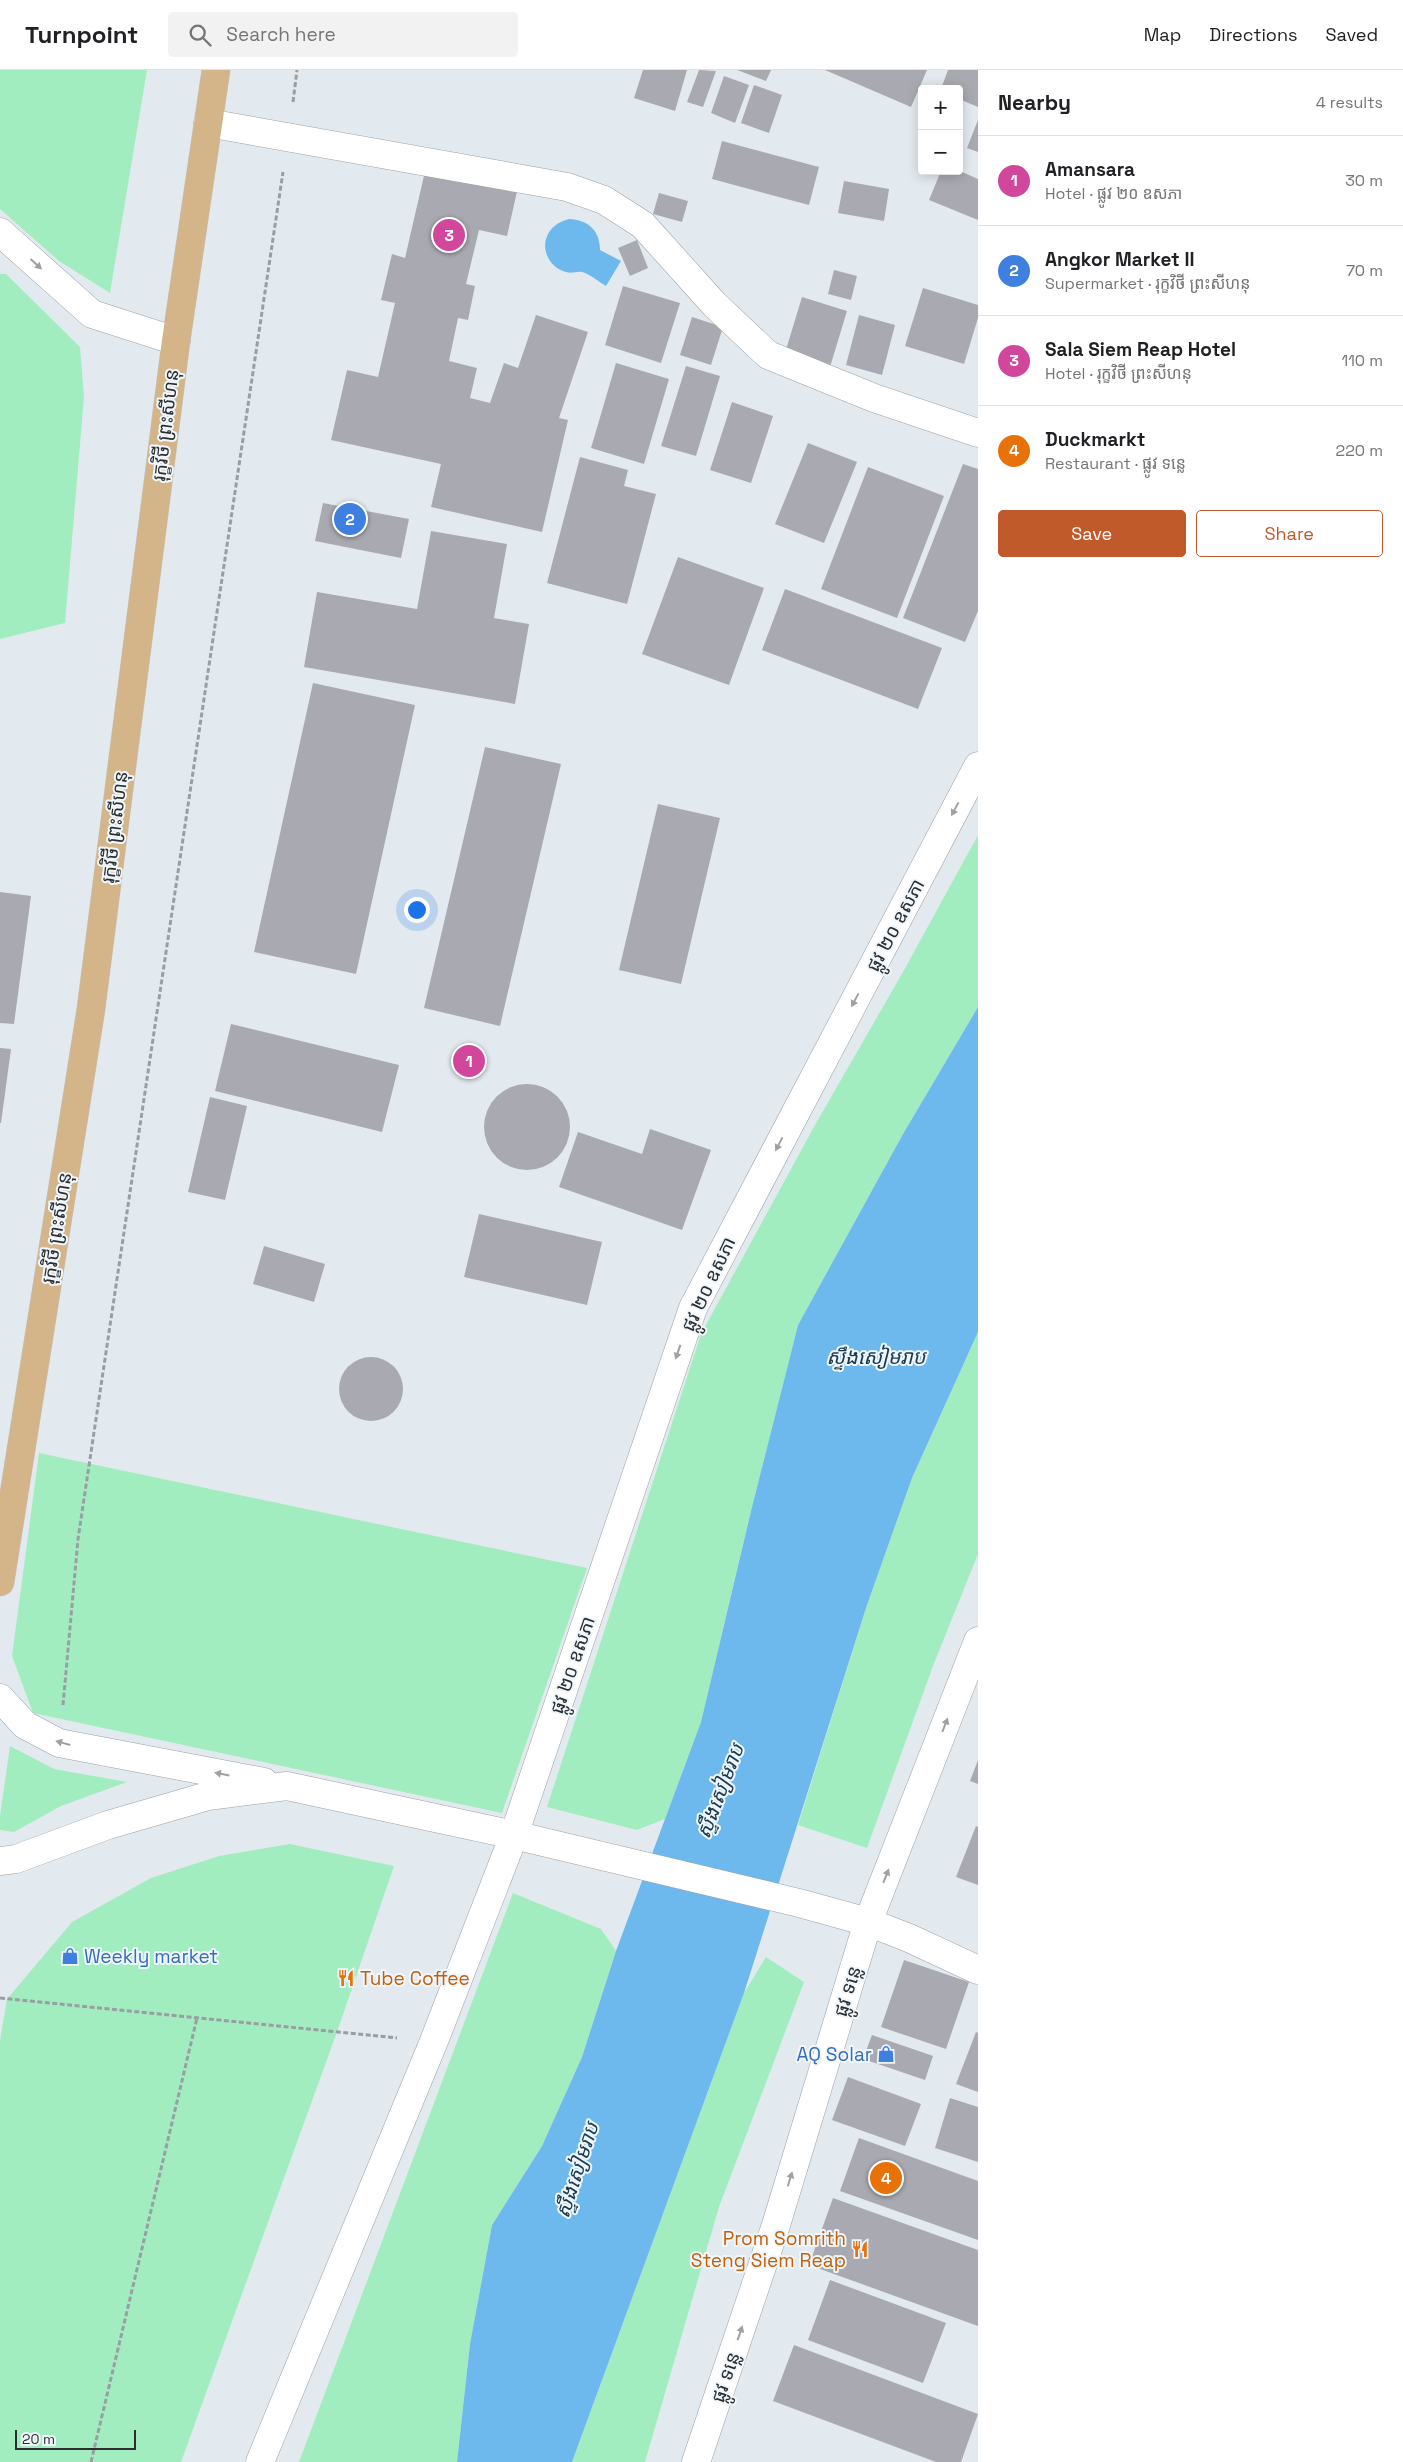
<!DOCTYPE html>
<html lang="en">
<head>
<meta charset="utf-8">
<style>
  :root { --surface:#fff; --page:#f2f2f2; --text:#202124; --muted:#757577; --line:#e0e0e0; --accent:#c05a2a }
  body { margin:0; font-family:"Space Grotesk","Noto Sans Khmer",sans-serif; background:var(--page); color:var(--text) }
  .controls { position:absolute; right:15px; top:15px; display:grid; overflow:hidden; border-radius:5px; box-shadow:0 2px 12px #0003 }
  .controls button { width:45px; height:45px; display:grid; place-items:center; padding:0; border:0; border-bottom:1px solid var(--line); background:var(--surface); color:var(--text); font:25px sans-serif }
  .scale { position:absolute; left:15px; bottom:12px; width:121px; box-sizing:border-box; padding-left:5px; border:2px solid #2b2d2f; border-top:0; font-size:14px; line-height:18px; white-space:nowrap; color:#2b2d2f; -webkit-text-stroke:4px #f0f7fc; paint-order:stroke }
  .you { position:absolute; left:416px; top:839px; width:18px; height:18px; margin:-12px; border:4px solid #fff; border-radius:50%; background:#1a73e8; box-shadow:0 0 0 8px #1a73e833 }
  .badge { display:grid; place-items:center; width:32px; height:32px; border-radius:50%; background:var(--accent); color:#fff; font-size:16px; font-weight:700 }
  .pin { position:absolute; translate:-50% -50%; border:2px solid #fff; box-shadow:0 1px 5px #0006 }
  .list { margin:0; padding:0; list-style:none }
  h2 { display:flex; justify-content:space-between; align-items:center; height:65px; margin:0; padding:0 20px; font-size:21px }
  h2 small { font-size:16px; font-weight:400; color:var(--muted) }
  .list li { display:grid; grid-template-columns:32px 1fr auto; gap:15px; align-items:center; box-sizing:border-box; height:90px; padding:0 20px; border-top:1px solid var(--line) }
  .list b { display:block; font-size:19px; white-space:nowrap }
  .list p { margin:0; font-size:16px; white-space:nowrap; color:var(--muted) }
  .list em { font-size:16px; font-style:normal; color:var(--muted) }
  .actions { display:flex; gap:10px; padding:15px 20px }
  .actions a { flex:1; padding:11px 0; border:1px solid var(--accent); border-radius:5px; text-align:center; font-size:18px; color:var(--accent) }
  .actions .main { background:var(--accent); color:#fff }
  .icon { flex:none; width:28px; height:28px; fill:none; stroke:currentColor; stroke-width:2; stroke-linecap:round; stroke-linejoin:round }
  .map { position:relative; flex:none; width:978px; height:2392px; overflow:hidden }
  header { display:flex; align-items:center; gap:30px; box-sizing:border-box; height:70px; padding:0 25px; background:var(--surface); border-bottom:1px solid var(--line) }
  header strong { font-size:24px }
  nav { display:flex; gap:28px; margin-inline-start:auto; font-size:18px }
  .search { width:350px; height:45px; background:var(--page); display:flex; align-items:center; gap:12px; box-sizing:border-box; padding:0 18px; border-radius:5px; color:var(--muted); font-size:19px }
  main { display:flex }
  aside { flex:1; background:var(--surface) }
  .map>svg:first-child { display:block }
  .green { fill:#a2edc0 }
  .water { fill:#6db9ed }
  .building { fill:#a9aab1 }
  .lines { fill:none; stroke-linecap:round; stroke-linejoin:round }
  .minor-casing { stroke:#9ba1a7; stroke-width:29 }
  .major-casing { stroke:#c8c8c9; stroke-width:29 }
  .path { stroke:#999ea2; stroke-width:3; stroke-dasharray:5 2.5; stroke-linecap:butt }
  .minor { stroke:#fff; stroke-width:28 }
  .major { stroke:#d3b589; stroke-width:28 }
  .oneway { fill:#a0a0a1 }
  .labels { text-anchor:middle; stroke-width:4; stroke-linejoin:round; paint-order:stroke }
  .street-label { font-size:19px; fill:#2b2d2f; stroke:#f0f7fc }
  .shop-label { font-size:19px; fill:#366cbe; stroke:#f0f7fc; text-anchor:start }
  .food-label { font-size:19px; fill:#c56008; stroke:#f0f7fc; text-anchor:start }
  .water-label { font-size:20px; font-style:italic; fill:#193a50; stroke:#f0f7fc }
</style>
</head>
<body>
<header>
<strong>Turnpoint</strong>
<div class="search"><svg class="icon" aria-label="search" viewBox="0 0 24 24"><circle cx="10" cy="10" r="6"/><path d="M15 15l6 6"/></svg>Search here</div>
<nav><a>Map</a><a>Directions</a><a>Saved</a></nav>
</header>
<main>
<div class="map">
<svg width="978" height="2392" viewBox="0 0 978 2392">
  <rect width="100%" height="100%" fill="#e3eaef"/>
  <!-- green -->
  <g class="green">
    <polygon points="0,0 147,0 110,223 59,191 0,139"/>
    <polygon points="0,204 6,204 80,277 84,327 65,553 0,569"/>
    <polygon points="978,765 978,937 903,1064 798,1255 752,1437 701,1652 665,1749 637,1760 547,1737 701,1264 815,1055 903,902"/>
    <polygon points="978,1262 978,1484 933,1596 867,1778 798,1755 866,1538 912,1408"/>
    <polygon points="39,1383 587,1498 502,1743 33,1643 12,1586"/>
    <polygon points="10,1676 54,1699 127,1712 61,1736 14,1762 0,1760 0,1746"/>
    <polygon points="290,1774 394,1796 337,1962 181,2392 0,2392 0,1971 7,1929 72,1852 151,1808 219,1786"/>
    <polygon points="513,1823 601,1859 616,1881 582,1987 542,2076 492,2155 470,2274 457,2392 299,2392"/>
    <polygon points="766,1887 804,1912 719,2137 645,2392 572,2392 744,1923"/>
  </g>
  <!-- water -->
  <g class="water">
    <path d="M569 149C588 150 600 160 600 180L621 191 606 216C599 212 590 204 582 202 577 201 571 204 566 202 552 199 542 183 546 169 550 157 558 152 569 149Z"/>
    <polygon points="978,937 978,1262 912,1408 866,1538 744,1923 572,2392 457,2392 470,2274 492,2155 542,2076 582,1987 616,1881 701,1652 752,1437 798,1255 903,1064"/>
  </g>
  <!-- building -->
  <g class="building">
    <polygon points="643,0 687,0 675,41 634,28"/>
    <polygon points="699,0 716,1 703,37 687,32"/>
    <polygon points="737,0 771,0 766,11"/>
    <polygon points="825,0 927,0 911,37"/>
    <polygon points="948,0 978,0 978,37 959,29 959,19 941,19"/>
    <polygon points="724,6 749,15 735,53 711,43"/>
    <polygon points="754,15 782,25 769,63 741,53"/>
    <polygon points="978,50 978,82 967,78"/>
    <polygon points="722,71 819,97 809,135 712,109"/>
    <polygon points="426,97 518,117 507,166 479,160 466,214 475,216 468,250 458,248 449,291 477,298 470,328 490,333 504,293 518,298 536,245 588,262 559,348 568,350 542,462 431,437 441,394 331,370 347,300 378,307 395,233 381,230 392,184 405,188"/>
    <polygon points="941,101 960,101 978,109 978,150 929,130"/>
    <polygon points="844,111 889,119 884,151 838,143"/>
    <polygon points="659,123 688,131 682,152 653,144"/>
    <polygon points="637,170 648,198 630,206 618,178"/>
    <polygon points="834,200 857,206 851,230 828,224"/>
    <polygon points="623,216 680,233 661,293 605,275"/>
    <polygon points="923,218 978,235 978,248 964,294 905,276"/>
    <polygon points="802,227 847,241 830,297 785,283"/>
    <polygon points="859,245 895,255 882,305 846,295"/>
    <polygon points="692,247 723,257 711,295 680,285"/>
    <polygon points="616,293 669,309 644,394 591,378"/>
    <polygon points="686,296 720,306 696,386 661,376"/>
    <polygon points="732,332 773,346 751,413 710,400"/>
    <polygon points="808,373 857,392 824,473 775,454"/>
    <polygon points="580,387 628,400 624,416 656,424 627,534 547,513"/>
    <polygon points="963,394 978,399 978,541 965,572 903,548"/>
    <polygon points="868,397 944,426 897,548 821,519"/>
    <polygon points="323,433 409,449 401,488 315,471"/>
    <polygon points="431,461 507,474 494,548 529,554 515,634 304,597 317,522 417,539"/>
    <polygon points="678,487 764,518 729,615 642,584"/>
    <polygon points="785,519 942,578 918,639 762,580"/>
    <polygon points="313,613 415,635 356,904 254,882"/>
    <polygon points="485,677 561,694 500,956 424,938"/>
    <polygon points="658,734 720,748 681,914 619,900"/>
    <polygon points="0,822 31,826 14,954 0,953"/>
    <polygon points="231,954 399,995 382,1062 215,1021"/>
    <polygon points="0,978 11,979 1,1053 0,1053"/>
    <circle cx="527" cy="1057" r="43"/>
    <polygon points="210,1027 247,1036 225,1130 188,1122"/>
    <polygon points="650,1059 711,1080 682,1160 559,1117 578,1062 642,1084"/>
    <polygon points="479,1144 602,1172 587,1235 464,1207"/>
    <polygon points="264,1176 325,1194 314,1232 253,1214"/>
    <circle cx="371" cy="1319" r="32"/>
    <polygon points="978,1690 978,1714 970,1711"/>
    <polygon points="976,1756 978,1757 978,1815 956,1807"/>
    <polygon points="904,1890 969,1912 946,1979 881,1957"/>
    <polygon points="976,1962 978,1963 978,2022 956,2014"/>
    <polygon points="872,1965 933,1986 925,2010 863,1989"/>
    <polygon points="848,2007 921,2034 905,2076 832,2050"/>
    <polygon points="950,2028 978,2037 978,2092 935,2078"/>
    <polygon points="859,2068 978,2111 978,2170 840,2121"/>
    <polygon points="833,2128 978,2180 978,2256 809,2195"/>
    <polygon points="830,2210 946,2253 923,2313 808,2270"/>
    <polygon points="794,2275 978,2344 961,2392 936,2392 773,2331"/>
  </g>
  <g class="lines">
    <!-- minor casing -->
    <g class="minor-casing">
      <g id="minor">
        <polyline points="208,53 567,117 604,130 643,155 714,234 768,285 874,328 978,363"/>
        <polyline points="0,162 92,244 176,271"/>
        <polyline points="0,1628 25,1655 59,1673 264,1712"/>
        <polyline points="0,1791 16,1789 108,1755 208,1726 287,1716 514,1765 799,1833 868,1852 909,1868 978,1900"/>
        <polyline points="260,2392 434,1971 514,1765 693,1238 978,696"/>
        <polyline points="696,2392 776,2155 868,1852 978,1571"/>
      </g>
    </g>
    <!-- major casing -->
    <g class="major-casing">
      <polyline id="major" points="0,1512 91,939 176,271 216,0"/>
    </g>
    <!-- path -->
    <g class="path">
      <polyline points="293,32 297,0"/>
      <polyline points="63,1635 78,1469 283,102"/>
      <polyline points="0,1928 397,1968"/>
      <polyline points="91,2392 197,1948"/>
    </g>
    <!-- minor -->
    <use href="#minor" class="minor"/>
    <!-- major -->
    <use href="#major" class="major"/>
  </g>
  <!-- one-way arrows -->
  <defs><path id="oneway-solid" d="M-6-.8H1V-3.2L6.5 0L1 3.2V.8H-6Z" transform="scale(1.25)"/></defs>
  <g class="oneway">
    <use href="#oneway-solid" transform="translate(36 194) rotate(42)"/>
    <use href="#oneway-solid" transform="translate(955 739) rotate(118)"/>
    <use href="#oneway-solid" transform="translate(855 930) rotate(118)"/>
    <use href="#oneway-solid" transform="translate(779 1074) rotate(118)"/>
    <use href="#oneway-solid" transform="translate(678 1282) rotate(109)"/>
    <use href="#oneway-solid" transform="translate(945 1655) rotate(-69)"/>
    <use href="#oneway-solid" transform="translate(63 1673) rotate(-164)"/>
    <use href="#oneway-solid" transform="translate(222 1704) rotate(-169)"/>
    <use href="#oneway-solid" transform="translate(886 1806) rotate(-68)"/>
    <use href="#oneway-solid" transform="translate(790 2109) rotate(-73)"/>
    <use href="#oneway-solid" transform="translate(740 2263) rotate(-71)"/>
  </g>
  <!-- icons -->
  <defs>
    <g id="shop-bare" transform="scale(1.35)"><path d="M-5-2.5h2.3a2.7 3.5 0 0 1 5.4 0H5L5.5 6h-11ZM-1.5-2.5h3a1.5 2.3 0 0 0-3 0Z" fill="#3f7fe0" stroke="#f0f7fc" stroke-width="2.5" paint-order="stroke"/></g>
    <g id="restaurant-bare" transform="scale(1.35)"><path d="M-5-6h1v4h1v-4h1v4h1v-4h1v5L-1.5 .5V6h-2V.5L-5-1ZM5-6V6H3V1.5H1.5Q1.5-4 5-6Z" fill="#e8710a" stroke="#f0f7fc" stroke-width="2.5" paint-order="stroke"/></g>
  </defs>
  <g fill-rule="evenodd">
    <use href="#shop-bare" x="70" y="1886"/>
    <use href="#restaurant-bare" x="346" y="1908"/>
    <use href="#shop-bare" x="886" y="1984"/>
    <use href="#restaurant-bare" x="860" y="2179"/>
  </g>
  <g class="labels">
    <!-- street labels -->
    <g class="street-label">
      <text transform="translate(165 355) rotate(-83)" y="7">រុក្ខវិថី ព្រះសីហនុ</text>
      <text transform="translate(114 757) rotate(-83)" y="7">រុក្ខវិថី ព្រះសីហនុ</text>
      <text transform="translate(895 855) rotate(-62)" y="7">ផ្លូវ ២០ ឧសភា</text>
      <text transform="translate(56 1158) rotate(-81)" y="7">រុក្ខវិថី ព្រះសីហនុ</text>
      <text transform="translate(708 1214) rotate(-65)" y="7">ផ្លូវ ២០ ឧសភា</text>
      <text transform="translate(572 1595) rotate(-71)" y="7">ផ្លូវ ២០ ឧសភា</text>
      <text transform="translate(847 1921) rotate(-73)" y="7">ផ្លូវ ទន្លេ</text>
      <text transform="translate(725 2307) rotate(-71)" y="7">ផ្លូវ ទន្លេ</text>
    </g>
    <!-- shop labels -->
    <g class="shop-label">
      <text x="84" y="1893">Weekly market</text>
      <text x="872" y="1991" text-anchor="end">AQ Solar</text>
    </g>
    <!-- food labels -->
    <g class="food-label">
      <text x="360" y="1915">Tube Coffee</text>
      <text x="846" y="2175" text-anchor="end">Prom Somrith<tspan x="846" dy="22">Steng Siem Reap</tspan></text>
    </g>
    <!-- water labels -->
    <g class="water-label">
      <text x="876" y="1294">ស្ទឹងសៀមរាប</text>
      <text transform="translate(720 1721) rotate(-69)" y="7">ស្ទឹងសៀមរាប</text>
      <text transform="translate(577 2100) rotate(-72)" y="7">ស្ទឹងសៀមរាប</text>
    </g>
  </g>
</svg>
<div class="controls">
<button>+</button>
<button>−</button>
</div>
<div class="scale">20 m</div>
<div class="you"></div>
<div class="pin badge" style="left:469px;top:991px;background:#d1479c">1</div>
<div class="pin badge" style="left:350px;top:449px;background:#3f7fe0">2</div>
<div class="pin badge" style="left:449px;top:165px;background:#d1479c">3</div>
<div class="pin badge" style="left:886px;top:2108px;background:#e8710a">4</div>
</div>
<aside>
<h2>Nearby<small>4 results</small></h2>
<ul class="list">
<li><span class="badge" style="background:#d1479c">1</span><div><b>Amansara</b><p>Hotel · ផ្លូវ ២០ ឧសភា</p></div><em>30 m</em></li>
<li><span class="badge" style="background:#3f7fe0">2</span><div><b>Angkor Market II</b><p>Supermarket · រុក្ខវិថី ព្រះសីហនុ</p></div><em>70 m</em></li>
<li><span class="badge" style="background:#d1479c">3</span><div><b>Sala Siem Reap Hotel</b><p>Hotel · រុក្ខវិថី ព្រះសីហនុ</p></div><em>110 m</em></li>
<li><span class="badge" style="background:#e8710a">4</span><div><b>Duckmarkt</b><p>Restaurant · ផ្លូវ ទន្លេ</p></div><em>220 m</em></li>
</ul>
<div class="actions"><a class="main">Save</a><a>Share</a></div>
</aside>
</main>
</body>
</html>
